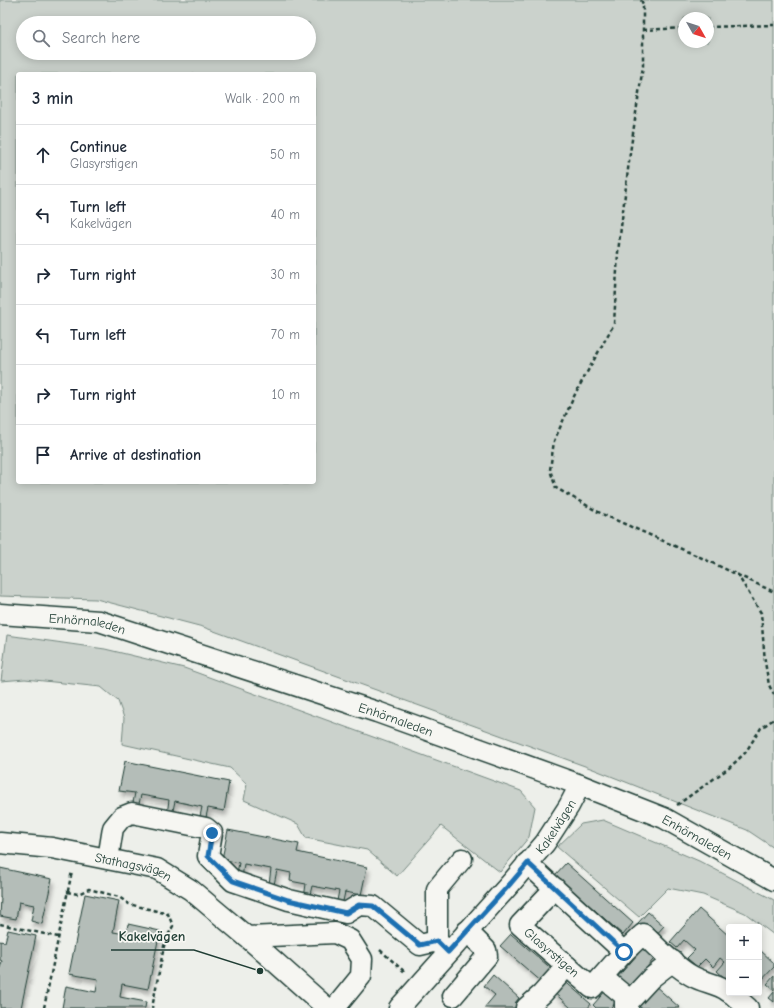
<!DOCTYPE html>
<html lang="en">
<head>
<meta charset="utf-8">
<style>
  :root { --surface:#fff; --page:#f2f2f3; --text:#1f2937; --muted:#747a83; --line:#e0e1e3 }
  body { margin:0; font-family:"Comic Neue",sans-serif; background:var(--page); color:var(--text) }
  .controls { position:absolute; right:12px; bottom:12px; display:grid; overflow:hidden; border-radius:4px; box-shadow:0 2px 10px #0003 }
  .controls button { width:36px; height:36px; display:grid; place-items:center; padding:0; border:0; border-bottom:1px solid var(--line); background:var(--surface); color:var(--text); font:20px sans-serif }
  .compass { position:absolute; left:678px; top:12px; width:36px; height:36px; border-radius:50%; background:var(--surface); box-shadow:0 2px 10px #0003; rotate:129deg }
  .stop { position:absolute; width:12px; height:12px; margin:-9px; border:3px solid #1f6fb2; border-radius:50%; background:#fff }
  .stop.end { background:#1f6fb2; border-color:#fff; box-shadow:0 1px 4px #0008 }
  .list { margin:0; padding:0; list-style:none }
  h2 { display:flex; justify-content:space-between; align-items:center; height:52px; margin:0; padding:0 16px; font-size:17px }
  h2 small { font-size:13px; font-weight:400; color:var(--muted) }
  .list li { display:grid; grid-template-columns:26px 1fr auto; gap:12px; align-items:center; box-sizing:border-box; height:60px; padding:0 16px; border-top:1px solid var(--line) }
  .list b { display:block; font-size:15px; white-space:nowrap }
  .list p { margin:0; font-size:13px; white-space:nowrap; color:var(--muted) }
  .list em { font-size:13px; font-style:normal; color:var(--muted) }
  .icon { flex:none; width:22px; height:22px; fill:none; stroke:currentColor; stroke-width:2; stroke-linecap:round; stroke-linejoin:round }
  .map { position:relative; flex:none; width:774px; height:1008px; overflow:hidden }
  .search { position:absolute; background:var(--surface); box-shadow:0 2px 10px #0003; left:16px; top:16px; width:300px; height:44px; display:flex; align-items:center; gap:10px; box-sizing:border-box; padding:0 14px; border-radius:22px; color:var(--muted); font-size:15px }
  .panel { position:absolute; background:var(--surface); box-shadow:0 2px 10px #0003; left:16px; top:72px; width:300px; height:412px; border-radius:4px }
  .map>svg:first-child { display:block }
  .green { fill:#cbd2cc; stroke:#758880; fill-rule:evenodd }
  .building { fill:#b4bdb8; stroke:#1f3d34; filter:url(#shadow) }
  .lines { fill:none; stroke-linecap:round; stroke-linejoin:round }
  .minor-casing { stroke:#1f3d34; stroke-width:23 }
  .path { stroke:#1f3d34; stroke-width:2.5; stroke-dasharray:4 3; stroke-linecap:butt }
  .minor { stroke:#f6f6f2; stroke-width:20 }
  .route { stroke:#1f6fb2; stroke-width:5 }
  .labels { text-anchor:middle; stroke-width:3.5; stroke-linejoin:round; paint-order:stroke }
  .street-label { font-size:13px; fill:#1f3d34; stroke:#f6f6f2 }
  .leader { fill:none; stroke:#1f3d34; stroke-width:1.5 }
  .callout-dot { fill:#1f3d34; stroke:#f6f6f2; stroke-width:1.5 }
  .callout-label { font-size:14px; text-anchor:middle; font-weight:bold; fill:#1f3d34; stroke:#f6f6f2; stroke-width:3.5; stroke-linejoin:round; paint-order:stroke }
</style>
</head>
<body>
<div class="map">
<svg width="774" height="1008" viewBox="0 0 774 1008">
  <defs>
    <filter id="shadow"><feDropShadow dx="2.5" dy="4.5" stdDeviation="2" flood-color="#0004"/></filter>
  </defs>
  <rect width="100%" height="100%" fill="#edefea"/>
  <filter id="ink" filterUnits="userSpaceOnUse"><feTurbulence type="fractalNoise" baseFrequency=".025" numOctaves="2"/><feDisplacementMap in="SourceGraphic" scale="8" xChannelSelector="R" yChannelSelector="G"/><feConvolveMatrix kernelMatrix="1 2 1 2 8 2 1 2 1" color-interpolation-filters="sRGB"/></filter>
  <g filter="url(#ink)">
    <!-- green -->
    <g class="green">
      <path d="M0 0H774V848L747 830 593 769 203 627 96 599 0 596ZM684 18H708V42H684ZM23 23H309V53H23ZM18 74H314V482H18Z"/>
      <polygon points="7,635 105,649 184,668 521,791 535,807 529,837 500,872 441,826 397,876 367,850 306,838 298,824 244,800 247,784 230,768 122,744 124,718 118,701 101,687 25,679 1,681"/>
      <polygon points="603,820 699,861 774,900 774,935 745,913 703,895 668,888 639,917 557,847 581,824"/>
    </g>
    <!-- building -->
    <g class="building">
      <polygon points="125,761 229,782 224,811 208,808 205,822 199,821 202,807 175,801 172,815 167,814 169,800 141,795 138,808 132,807 135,793 119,791"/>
      <polygon points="228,830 299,844 297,852 367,867 361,895 345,892 342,906 336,905 339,891 312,886 309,899 304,898 306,884 290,881 291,873 277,870 274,885 269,884 271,869 244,864 242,878 236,877 239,863 222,859"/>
      <polygon points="566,863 633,923 623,935 555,875"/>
      <polygon points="0,868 52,879 42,924 31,921 34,905 19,902 16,919 0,916 1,898 0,898"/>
      <polygon points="85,894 119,901 113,932 126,934 128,924 160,931 148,989 122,984 120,997 146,1002 145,1008 62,1008 66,986 96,992 98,979 69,974"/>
      <polygon points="699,909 729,936 729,978 727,980 717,971 725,962 720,958 713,967 705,959 697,967 687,958 695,950 684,940 677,948 670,942"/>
      <polygon points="648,912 664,926 654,937 638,923"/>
      <polygon points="8,930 36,936 21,1008 0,1008 0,968 2,961 0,960 0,941 5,942"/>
      <polygon points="511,934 554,971 543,983 500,946"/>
      <polygon points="647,944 658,954 626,992 614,981"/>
      <polygon points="759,949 774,963 774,967 759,983"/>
      <polygon points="493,975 519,998 515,1003 518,1006 516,1008 484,1008 495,995 484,986"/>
      <polygon points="774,976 774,990 767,984"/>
      <polygon points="561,978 591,1004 588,1008 571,1008 550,989"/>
      <polygon points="653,984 680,1008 641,1008 636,1003"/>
      <polygon points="607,989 619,999 611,1008 596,1008 593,1005"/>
      <polygon points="774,992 774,1002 769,998"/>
    </g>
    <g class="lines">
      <!-- minor casing -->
      <g class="minor-casing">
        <g id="minor">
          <path id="s1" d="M0 614 99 621 377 712 580 785 664 818 774 880"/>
          <path id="s2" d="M0 843 52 848 157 869 191 890 247 937 327 1008"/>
          <polyline points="108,859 113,828 122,817 132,813 206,828 212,833 208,856 233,881 289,900 346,913 359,905 373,906 420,945 437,941 448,952"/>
          <polyline points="527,863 624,952 592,988 520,925 555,888"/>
          <polyline points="247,937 335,933 350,940 362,959 361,976 335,1008"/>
          <polyline points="437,941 437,889 462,859"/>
          <path d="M624 952 643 934C658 948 674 966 692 976 704 983 718 983 729 992"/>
          <polyline points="602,977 625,996 625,1006 628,1008"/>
          <polyline points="731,993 748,1008"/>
          <polyline points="453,996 487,956 486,950 467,931"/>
          <polyline points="625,1006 651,978 673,961"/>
          <path id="s3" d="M399 1008 511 883 545 843 569 806 580 785"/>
          <polyline points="526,1008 542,994 567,966"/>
        </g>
      </g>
      <!-- path -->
      <g class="path">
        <polyline points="641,0 643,4 643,66 630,153 618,252 614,324 576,392 554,441 550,470 556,488 602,514 702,558 774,592"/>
        <polyline points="708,27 774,25"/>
        <polyline points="643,30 684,28"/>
        <polyline points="737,574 761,613 765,662 769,685 774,695"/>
        <polyline points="677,805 729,768 745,753 761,728 774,719"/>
        <polyline points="67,892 78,894 89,889 119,897 129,904 168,914 173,926 165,941 152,1008"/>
        <polyline points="0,924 58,937"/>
        <polyline points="380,950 406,973"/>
        <polyline points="44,1008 72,871"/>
      </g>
      <!-- minor -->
      <use href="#minor" class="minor"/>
    </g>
  </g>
  <g class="lines" filter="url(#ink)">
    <!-- route -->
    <polyline class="route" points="212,833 208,856 233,881 288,900 346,913 359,905 373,906 420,945 437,941 448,952 511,883 528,863 624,952"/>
  </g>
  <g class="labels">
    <!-- street labels -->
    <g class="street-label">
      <text dy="5" stroke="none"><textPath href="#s1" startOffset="88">Enhörnaleden</textPath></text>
      <text dy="5" stroke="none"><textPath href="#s1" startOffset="412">Enhörnaleden</textPath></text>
      <text dy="5" stroke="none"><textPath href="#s3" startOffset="240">Kakelvägen</textPath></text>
      <text dy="5" stroke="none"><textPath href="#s1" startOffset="736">Enhörnaleden</textPath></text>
      <text dy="5" stroke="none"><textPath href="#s2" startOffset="136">Stathagsvägen</textPath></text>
      <text transform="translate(552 952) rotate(41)" y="5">Glasyrstigen</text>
    </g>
  </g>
  <!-- callouts -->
  <path class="leader" d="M260 971L194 950H111"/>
  <circle class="callout-dot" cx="260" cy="971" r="4"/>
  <g class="callout-label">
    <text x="152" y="941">Kakelvägen</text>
  </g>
</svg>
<div class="controls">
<button>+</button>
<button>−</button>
</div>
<svg class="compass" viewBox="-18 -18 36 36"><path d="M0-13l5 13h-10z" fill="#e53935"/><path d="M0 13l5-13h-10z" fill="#747a83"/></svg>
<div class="stop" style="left:624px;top:952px"></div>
<div class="stop end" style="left:212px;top:833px"></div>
<div class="search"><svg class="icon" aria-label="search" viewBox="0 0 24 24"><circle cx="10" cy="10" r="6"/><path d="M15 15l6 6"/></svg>Search here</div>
<section class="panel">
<h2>3 min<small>Walk · 200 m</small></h2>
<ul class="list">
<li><svg class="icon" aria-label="ahead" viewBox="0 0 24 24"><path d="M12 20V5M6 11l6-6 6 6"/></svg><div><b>Continue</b><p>Glasyrstigen</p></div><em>50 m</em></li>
<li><svg class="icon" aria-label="left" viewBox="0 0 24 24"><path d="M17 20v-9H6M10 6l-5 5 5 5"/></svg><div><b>Turn left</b><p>Kakelvägen</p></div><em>40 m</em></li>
<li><svg class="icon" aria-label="right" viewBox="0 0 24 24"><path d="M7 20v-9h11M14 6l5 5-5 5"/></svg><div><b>Turn right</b></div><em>30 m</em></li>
<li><svg class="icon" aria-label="left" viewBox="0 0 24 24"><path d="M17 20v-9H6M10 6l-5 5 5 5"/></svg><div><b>Turn left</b></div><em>70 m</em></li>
<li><svg class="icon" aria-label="right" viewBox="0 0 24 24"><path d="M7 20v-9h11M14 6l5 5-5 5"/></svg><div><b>Turn right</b></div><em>10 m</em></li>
<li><svg class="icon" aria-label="arrive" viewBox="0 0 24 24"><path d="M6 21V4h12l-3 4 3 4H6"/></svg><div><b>Arrive at destination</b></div></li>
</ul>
</section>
</div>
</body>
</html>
